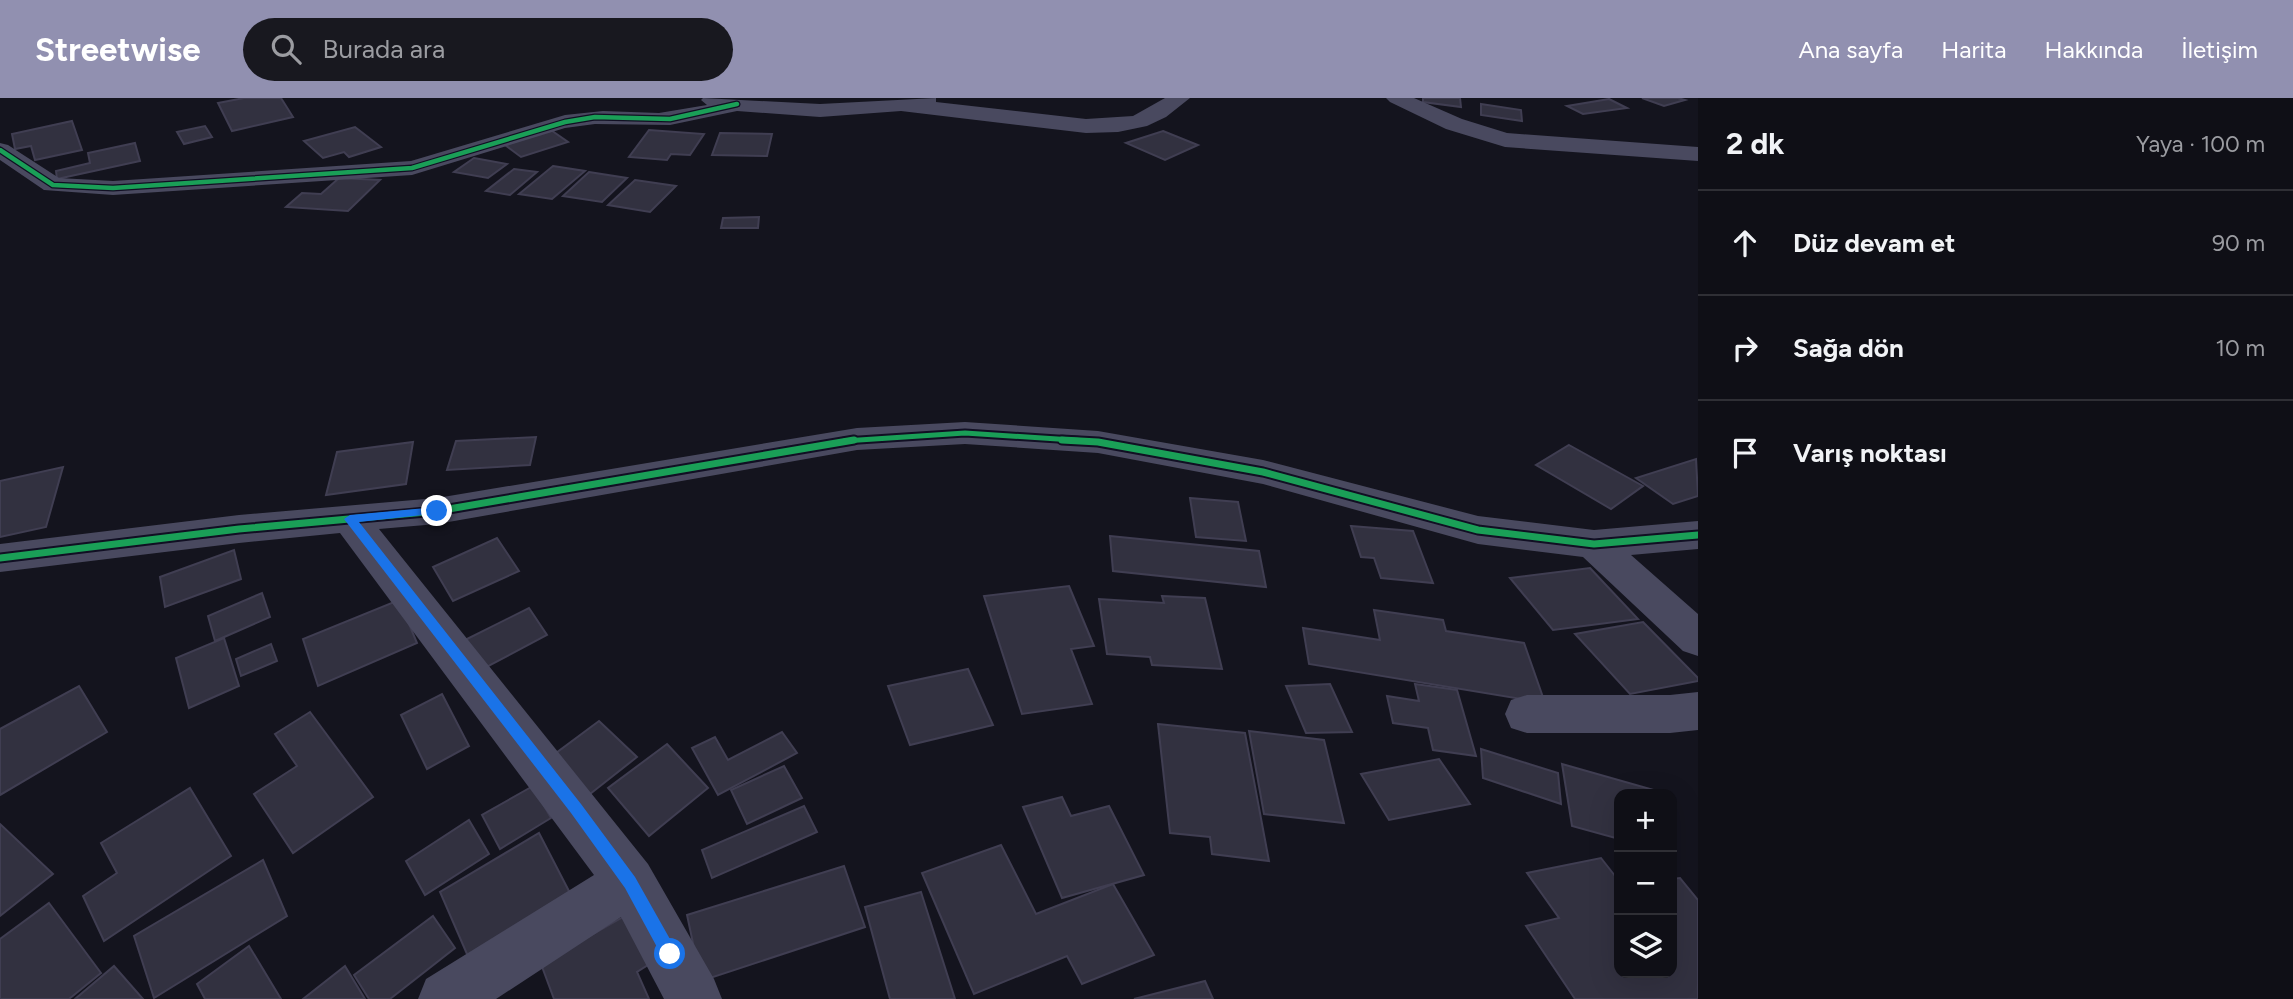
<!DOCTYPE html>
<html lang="tr">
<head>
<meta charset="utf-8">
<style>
  :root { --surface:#0f0f16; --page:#18181f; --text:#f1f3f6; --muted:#9b9ca1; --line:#2f2f35; --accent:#9190b0 }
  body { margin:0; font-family:Figtree,sans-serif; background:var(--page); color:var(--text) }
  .controls { position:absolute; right:21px; bottom:21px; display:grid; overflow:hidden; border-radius:14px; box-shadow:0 7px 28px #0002 }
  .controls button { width:63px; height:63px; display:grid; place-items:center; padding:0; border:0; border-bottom:2px solid var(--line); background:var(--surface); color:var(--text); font:35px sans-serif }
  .stop { position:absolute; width:21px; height:21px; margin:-16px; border:5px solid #1a73e8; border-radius:50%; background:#fff }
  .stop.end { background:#1a73e8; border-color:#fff; box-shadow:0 2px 7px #0008 }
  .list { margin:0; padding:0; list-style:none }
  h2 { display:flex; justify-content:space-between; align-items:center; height:91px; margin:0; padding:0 28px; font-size:30px }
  h2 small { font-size:23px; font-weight:400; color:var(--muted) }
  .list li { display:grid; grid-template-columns:46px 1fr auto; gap:21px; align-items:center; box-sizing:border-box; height:105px; padding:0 28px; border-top:2px solid var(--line) }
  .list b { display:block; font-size:26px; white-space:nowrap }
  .list em { font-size:23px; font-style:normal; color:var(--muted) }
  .icon { flex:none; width:38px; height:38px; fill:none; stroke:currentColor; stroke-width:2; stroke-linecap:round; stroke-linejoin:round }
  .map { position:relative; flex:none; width:1698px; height:901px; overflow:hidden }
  header { display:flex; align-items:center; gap:42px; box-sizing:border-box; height:98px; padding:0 35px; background:var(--accent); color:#fff }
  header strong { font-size:33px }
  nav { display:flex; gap:38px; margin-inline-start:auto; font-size:24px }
  .search { width:490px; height:63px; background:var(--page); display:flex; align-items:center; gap:18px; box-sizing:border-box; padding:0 24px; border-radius:38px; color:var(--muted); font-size:26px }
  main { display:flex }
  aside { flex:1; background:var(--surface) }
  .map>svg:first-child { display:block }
  .building { fill:#323140; stroke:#403e52; stroke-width:2 }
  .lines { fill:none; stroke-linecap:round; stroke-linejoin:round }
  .minor { fill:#49495f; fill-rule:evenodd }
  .cycleway-far2-casing { stroke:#110f23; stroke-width:7 }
  .cycleway-far1-casing { stroke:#110f23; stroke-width:9 }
  .cycleway-casing { stroke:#110f23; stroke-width:11 }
  .cycleway-far2 { stroke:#1a9f57; stroke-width:4.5 }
  .cycleway-far1 { stroke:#1a9f57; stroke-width:5 }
  .cycleway { stroke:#1a9f57; stroke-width:7 }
  .route { fill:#1a73e8 }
</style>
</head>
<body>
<header>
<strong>Streetwise</strong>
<div class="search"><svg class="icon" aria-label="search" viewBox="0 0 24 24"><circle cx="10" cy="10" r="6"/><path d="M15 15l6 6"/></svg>Burada ara</div>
<nav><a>Ana sayfa</a><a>Harita</a><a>Hakkında</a><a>İletişim</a></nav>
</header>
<main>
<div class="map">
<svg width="1698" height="901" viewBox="0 0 1698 901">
  <rect width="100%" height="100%" fill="#14141e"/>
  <!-- building -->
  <g class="building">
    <polygon points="244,0 281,0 293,19 232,33 218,5"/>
    <polygon points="1423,0 1460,0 1461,9 1423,4"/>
    <polygon points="1642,0 1678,0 1685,2 1664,8"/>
    <polygon points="1609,1 1627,10 1583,16 1567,8"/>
    <polygon points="1481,6 1521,12 1522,23 1481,17"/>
    <polygon points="72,23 82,52 35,62 31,48 15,51 12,36"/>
    <polygon points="205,28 212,39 184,46 177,34"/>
    <polygon points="355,29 381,49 349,59 344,54 323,60 304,43"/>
    <polygon points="548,30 568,44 521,59 501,44"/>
    <polygon points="649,32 704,36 690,57 671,56 667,62 629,59"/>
    <polygon points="1163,33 1198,47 1165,62 1126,45"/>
    <polygon points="720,35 772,36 767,58 712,57"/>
    <polygon points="135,45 140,63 57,81 56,73 90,65 88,55"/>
    <polygon points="474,60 507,66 488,80 454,74"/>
    <polygon points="553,68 585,73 552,101 519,96"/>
    <polygon points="514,71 537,74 510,97 486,93"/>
    <polygon points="589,74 627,80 602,104 563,98"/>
    <polygon points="339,80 380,82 348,113 286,109 302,95 321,96"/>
    <polygon points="635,82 676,88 650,114 608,107"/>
    <polygon points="759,119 758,130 721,130 723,120"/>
    <polygon points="536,339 530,367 447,372 456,343"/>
    <polygon points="413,344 406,386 326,397 337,354"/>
    <polygon points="1569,347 1643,388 1611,411 1536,367"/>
    <polygon points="1696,361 1698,398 1673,406 1636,380"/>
    <polygon points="63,369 46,429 0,439 0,383"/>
    <polygon points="1190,400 1238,404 1246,443 1196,439"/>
    <polygon points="1351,428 1413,433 1433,485 1381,480 1374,460 1361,459"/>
    <polygon points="1110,438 1259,453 1266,489 1113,473"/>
    <polygon points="497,440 519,473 453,503 433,469"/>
    <polygon points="234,452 241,481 165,509 160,479"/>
    <polygon points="1590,470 1638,521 1553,532 1510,480"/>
    <polygon points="1069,488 1094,548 1071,551 1092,606 1022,616 984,498"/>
    <polygon points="262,495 270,519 215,543 208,518"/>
    <polygon points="1162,498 1205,500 1222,571 1152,567 1150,559 1107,556 1099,501 1164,505"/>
    <polygon points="399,502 417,545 318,588 303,541"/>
    <polygon points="529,510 547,537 479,573 461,544"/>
    <polygon points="1374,512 1443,522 1446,533 1524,545 1545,605 1309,566 1303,530 1380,542"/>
    <polygon points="1643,524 1698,580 1698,583 1630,596 1575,536"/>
    <polygon points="224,540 239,588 189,610 176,560"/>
    <polygon points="271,546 277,563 241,578 236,561"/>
    <polygon points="968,571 993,627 910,647 888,588"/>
    <polygon points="1330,586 1352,634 1306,635 1286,588"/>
    <polygon points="1415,586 1457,592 1476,658 1433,652 1428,630 1393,625 1387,598 1419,603"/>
    <polygon points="79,588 107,634 0,697 0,631"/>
    <polygon points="442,596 469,648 427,671 401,617"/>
    <polygon points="310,614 373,699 293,755 254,696 297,668 275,636"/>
    <polygon points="599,623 637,659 585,700 548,661"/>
    <polygon points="1158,626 1245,635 1269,763 1212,756 1210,739 1170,735"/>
    <polygon points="1249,633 1324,642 1344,725 1264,716"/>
    <polygon points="782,634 797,655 718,697 692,650 715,639 728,662"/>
    <polygon points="667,646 708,690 649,738 608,690"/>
    <polygon points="1481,651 1558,675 1561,706 1483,680"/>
    <polygon points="1439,661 1470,706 1389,722 1361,676"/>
    <polygon points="1562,666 1661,694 1662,696 1619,696 1619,741 1572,728"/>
    <polygon points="784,668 802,700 747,726 731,692"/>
    <polygon points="533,688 551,720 500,751 482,717"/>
    <polygon points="190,690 231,758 104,843 83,798 117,775 101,745"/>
    <polygon points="1062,699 1071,718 1109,708 1144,777 1062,800 1023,709"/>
    <polygon points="804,708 817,734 712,780 702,752"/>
    <polygon points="469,722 489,756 425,797 406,763"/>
    <polygon points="0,726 53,776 0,818"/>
    <polygon points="539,735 572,799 470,863 440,794"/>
    <polygon points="1001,747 1036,816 1113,786 1154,857 1082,886 1067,858 974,896 922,775"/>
    <polygon points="1601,760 1619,783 1619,875 1672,875 1672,781 1680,780 1698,802 1698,901 1575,901 1526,828 1559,820 1527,775"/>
    <polygon points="263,762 287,818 154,900 134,838"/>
    <polygon points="844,768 865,829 701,883 687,817"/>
    <polygon points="921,794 955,901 890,901 865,809"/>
    <polygon points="49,805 101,875 69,901 0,901 0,841"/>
    <polygon points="637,811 664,857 637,874 649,901 554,901 541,866"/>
    <polygon points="433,818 455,850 390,901 369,901 354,877"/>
    <polygon points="249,848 281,901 205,901 197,886"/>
    <polygon points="114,868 143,901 75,901"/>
    <polygon points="345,868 365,901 303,901"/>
    <polygon points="1205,883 1213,901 1134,901"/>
  </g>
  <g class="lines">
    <!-- minor -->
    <g class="minor">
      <polygon points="703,0 820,6 936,0 936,4 1086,21 1133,18 1165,0 1190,0 1166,19 1147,28 1118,34 1086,35 901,13 820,19 737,13 670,27 595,26 565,30 412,77 113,97 44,92 0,62 0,45 8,47 59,80 113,83 411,63 565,17 603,13 659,15 707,7 701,2"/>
      <polygon points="1386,0 1414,0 1462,21 1507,35 1698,49 1698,63 1505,49 1446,31 1390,4"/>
      <polygon points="965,324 1098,333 1263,362 1478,418 1594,432 1698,423 1698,451 1631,457 1698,516 1698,558 1683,553 1583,459 1478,446 1263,386 1098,355 965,346 857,352 437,426 379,431 648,766 714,881 722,901 664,901 621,819 496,901 418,901 426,881 594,777 340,435 239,445 0,474 0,446 239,417 437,400 857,330"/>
      <polygon points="1698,594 1698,632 1670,635 1527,635 1511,630 1505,616 1511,602 1527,597 1670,597"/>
    </g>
    <!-- cycleway-far2 casing -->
    <g class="cycleway-far2-casing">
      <polyline id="cycleway-far2" points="0,52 53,87 113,90 412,70 565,24 595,19 670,21 737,6"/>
    </g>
    <!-- cycleway-far1 casing -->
    <g class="cycleway-far1-casing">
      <polyline id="cycleway-far1" points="844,343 965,335 1088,343"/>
    </g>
    <!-- cycleway casing -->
    <g class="cycleway-casing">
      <g id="cycleway">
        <polyline points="1062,342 1098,344 1263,374 1478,432 1594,446 1698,437"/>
        <polyline points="0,460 239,431 437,413 854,342"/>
      </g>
    </g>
    <!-- cycleway-far2 -->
    <use href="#cycleway-far2" class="cycleway-far2"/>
    <!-- cycleway-far1 -->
    <use href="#cycleway-far1" class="cycleway-far1"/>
    <!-- cycleway -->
    <use href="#cycleway" class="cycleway"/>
  </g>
  <!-- route -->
  <polygon class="route" points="437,409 441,410 441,415 359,424 581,706 635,779 675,850 678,856 675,862 670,864 664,862 625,790 571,715 344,421 350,417"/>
</svg>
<div class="controls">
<button>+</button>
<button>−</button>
<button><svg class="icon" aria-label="layers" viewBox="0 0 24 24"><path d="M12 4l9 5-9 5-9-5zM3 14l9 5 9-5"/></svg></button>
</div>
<div class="stop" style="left:670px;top:856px"></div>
<div class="stop end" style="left:437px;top:413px"></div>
</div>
<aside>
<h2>2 dk<small>Yaya · 100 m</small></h2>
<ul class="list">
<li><svg class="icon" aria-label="ahead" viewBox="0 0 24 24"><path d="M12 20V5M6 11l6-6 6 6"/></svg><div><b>Düz devam et</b></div><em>90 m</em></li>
<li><svg class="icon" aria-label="right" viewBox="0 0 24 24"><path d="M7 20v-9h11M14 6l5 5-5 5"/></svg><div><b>Sağa dön</b></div><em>10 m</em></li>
<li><svg class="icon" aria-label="arrive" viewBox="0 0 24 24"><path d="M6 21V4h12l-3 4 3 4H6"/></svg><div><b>Varış noktası</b></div></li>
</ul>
</aside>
</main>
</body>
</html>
